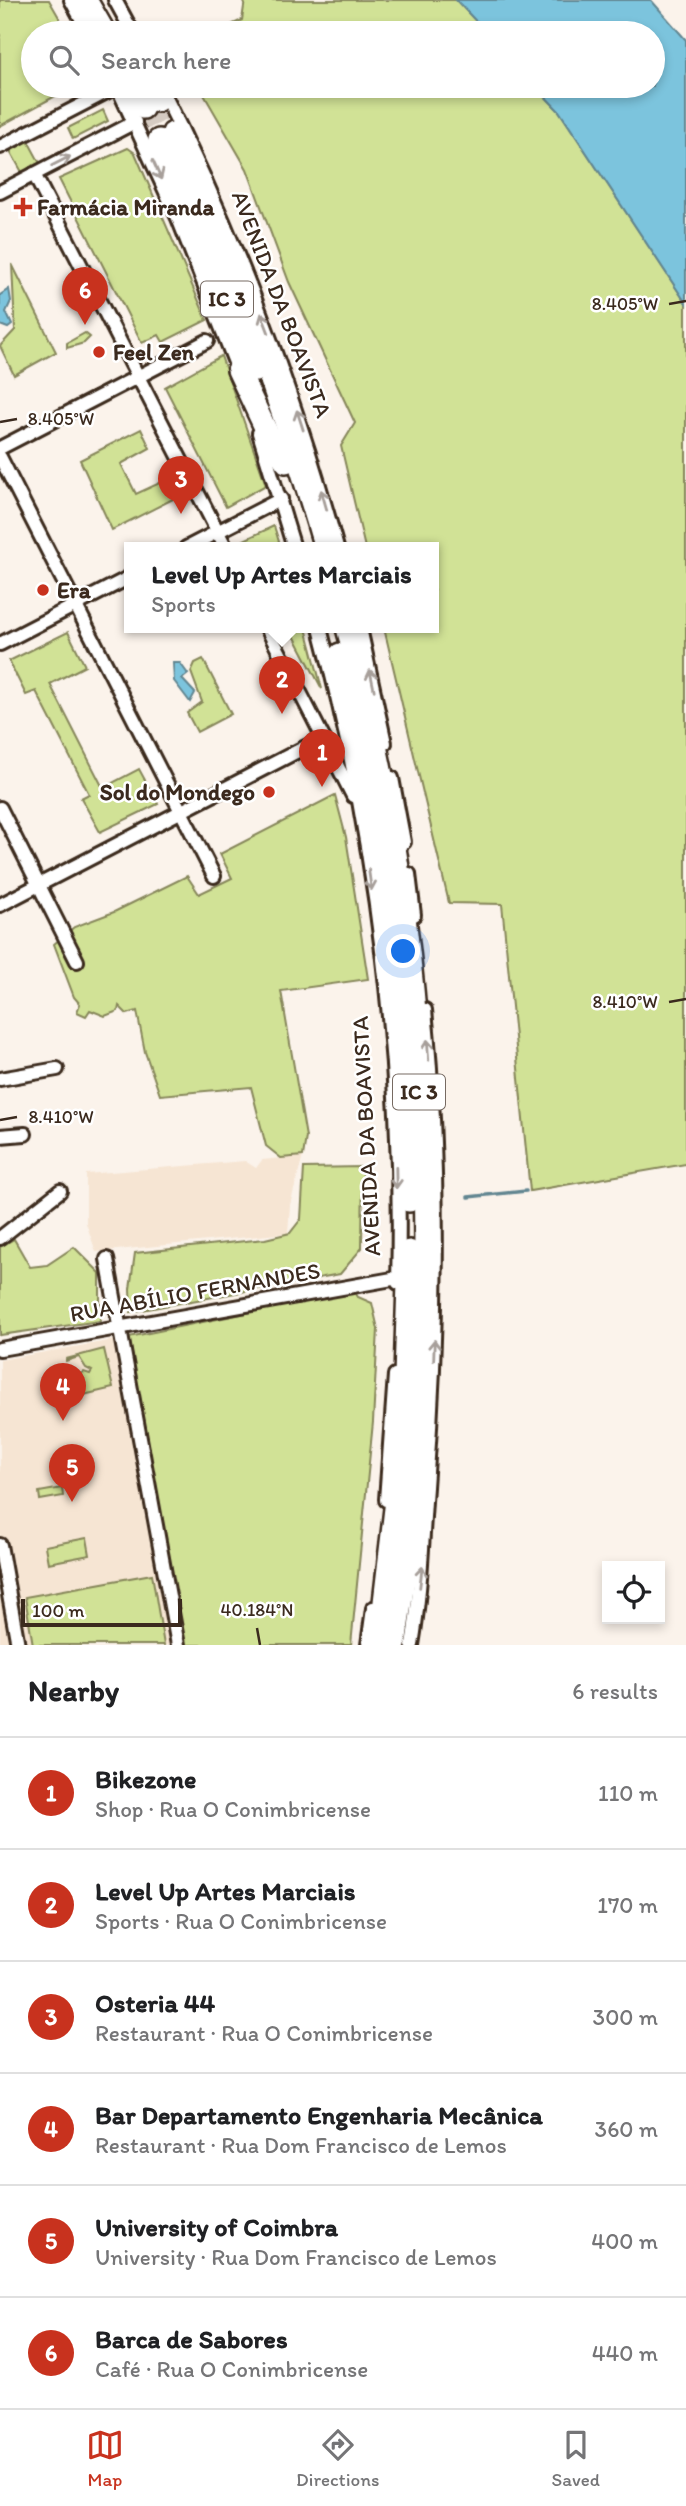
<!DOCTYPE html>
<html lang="en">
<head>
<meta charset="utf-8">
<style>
  :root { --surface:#fff; --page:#f6f6f6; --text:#202124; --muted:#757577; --line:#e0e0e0; --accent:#c8321e }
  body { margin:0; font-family:Itim,sans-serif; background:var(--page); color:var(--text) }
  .controls { position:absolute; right:21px; bottom:21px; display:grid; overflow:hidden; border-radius:0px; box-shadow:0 4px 10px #0003 }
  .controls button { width:63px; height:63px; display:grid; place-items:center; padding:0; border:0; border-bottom:2px solid var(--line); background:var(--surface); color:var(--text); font:35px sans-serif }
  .scale { position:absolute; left:21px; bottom:18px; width:161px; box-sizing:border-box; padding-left:7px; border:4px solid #3b2a1e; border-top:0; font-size:19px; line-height:24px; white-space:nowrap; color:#3b2a1e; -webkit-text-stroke:5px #fff; paint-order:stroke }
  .you { position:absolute; left:404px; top:952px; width:24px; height:24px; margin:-18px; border:5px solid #fff; border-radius:50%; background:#1a73e8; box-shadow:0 0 0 10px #1a73e833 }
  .badge { display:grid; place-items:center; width:46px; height:46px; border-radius:50%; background:var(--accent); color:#fff; font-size:23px; font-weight:700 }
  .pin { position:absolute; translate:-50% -58px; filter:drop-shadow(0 2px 4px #0008) }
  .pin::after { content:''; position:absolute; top:37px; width:24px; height:21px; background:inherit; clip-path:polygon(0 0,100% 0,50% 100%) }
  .popup { position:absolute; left:124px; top:542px; width:315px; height:91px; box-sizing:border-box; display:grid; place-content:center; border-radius:0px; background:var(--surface); filter:drop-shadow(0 2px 5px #0005); font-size:23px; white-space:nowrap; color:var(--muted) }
  .popup b { font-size:26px; color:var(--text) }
  .popup::after { content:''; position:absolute; left:50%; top:100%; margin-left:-14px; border:14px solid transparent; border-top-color:var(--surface) }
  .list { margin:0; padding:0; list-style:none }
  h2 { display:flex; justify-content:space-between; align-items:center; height:91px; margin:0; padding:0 28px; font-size:30px }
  h2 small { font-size:23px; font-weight:400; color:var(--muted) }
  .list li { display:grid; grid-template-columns:46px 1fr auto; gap:21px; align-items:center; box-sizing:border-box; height:112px; padding:0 28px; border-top:2px solid var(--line) }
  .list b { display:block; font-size:26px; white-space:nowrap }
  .list p { margin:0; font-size:23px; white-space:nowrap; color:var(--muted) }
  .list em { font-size:23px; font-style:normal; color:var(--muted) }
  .icon { flex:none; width:38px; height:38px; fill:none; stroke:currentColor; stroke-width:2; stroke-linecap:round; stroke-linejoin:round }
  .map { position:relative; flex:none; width:686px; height:1645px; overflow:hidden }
  .search { position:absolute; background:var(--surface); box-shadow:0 4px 10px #0003; left:21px; right:21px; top:21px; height:77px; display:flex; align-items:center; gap:18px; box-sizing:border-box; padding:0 24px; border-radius:38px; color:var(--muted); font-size:26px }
  .sheet { height:763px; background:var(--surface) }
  nav { display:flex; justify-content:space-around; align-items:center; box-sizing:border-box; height:98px; border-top:2px solid var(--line); background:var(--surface); font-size:19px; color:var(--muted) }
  nav a { display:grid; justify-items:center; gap:4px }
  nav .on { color:var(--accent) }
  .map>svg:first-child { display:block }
  .built { fill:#f6e5d3 }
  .green { fill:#d1e296; stroke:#86865a; stroke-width:2 }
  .water { fill:#7cc4dd; stroke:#628691; stroke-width:2 }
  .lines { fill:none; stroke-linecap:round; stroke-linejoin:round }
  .stream { stroke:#628691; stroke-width:3.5 }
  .highway-tunnel { stroke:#d5cbc2; stroke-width:21; stroke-dasharray:21 10; stroke-linecap:butt }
  .street-casing { stroke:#3b2a1e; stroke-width:18 }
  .highway-casing { stroke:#3b2a1e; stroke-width:26 }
  .street { stroke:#fff; stroke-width:12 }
  .highway { stroke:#fff; stroke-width:21 }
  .oneway { stroke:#a79f9a }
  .ticks { fill:none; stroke:#3b2a1e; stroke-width:2.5 }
  .poi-dot { fill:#c8321e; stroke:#fff; stroke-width:2.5 }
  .labels { text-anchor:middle; stroke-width:5; stroke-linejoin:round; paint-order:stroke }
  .shield { fill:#fff; stroke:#766a62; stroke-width:2 }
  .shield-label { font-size:21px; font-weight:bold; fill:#3b2a1e }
  .poi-label { font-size:23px; font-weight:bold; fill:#3b2a1e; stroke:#fff; text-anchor:start }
  .street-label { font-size:23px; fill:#3b2a1e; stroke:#fff }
  .ticks-label { font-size:18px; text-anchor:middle; fill:#3b2a1e; stroke:#fff; stroke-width:5; stroke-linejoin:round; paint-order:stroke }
</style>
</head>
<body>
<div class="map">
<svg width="686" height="1645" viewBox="0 0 686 1645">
  <rect width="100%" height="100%" fill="#fbf3eb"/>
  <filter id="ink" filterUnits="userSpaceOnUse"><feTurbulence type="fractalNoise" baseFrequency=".0143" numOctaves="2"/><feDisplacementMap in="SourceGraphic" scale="14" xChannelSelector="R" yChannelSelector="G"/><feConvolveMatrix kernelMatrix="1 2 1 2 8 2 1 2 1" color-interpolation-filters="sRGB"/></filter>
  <g filter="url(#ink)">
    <!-- built -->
    <g class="built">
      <polygon points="303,1156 290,1205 288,1233 96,1252 86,1223 86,1174 245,1161 256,1168 262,1160"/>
      <polygon points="114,1340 169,1645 0,1645 0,1360"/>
    </g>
    <!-- green -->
    <g class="green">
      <polygon points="0,0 49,0 68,33 33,33 33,86 74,86 0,126"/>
      <polygon points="245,0 456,0 487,33 214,33 242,20"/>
      <polygon points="199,86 535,86 559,111 686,303 686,1164 530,1191 502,904 449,903 384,628 434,628 434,548 365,548 341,446 355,423 289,282 247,169"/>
      <polygon points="103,110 108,121 73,139 68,128"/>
      <polygon points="27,139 41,165 23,174 9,149"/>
      <polygon points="128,148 135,153 207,320 163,342 159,335 142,343 59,179"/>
      <polygon points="12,264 56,352 14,375 0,346 15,330"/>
      <polygon points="85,333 90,337 84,343 67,348 67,343"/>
      <polygon points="221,356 266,485 226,507 165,387"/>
      <polygon points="141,429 150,448 121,464 136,494 166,480 175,498 112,530 80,460"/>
      <polygon points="274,526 281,548 248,548 244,540"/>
      <polygon points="290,628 306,628 322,689"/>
      <polygon points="68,632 85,666 50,684 103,788 139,769 158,804 100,832 81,798 89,794 36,691 26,695 9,661"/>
      <polygon points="203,659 231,714 197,732 187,713 202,702 191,672 195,663"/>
      <polygon points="335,795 346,837 368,979 281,991 306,1137 303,1156 281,1158 266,1146 251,1087 160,1095 145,1052 137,1011 127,1014 119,1006 118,1011 105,1016 90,1010 86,1016 77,1012 80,1004 74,997 54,944 74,927 114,912 187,876 199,894 232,878 220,854"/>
      <polygon points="363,1167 362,1248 340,1274 131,1312 130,1289 135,1253 265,1239 290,1233 301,1219 304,1168"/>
      <polygon points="14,1239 30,1267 47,1265 74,1247 100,1273 100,1321 0,1335 0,1247"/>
      <polygon points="354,1291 358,1297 372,1303 378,1329 373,1422 351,1645 185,1645 129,1337"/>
      <polygon points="104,1349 113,1388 75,1397 68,1372 77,1376 84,1372 90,1374 92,1371 86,1368 79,1357 66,1361 66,1359"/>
      <polygon points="62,1488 63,1496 40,1500 39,1492"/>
      <polygon points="87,1538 90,1555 48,1563 45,1546"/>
      <polygon points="152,1574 164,1645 33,1645 25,1597"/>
    </g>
    <!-- water -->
    <g class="water">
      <polygon points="456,0 651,0 686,40 686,303 559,111 535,86 653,86 653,33 487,33"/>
      <polygon points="9,289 11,301 6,312 12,325 8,328 0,325 0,295"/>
      <polygon points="173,663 180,663 188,674 182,679 195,693 190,702 174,681"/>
    </g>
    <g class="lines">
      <!-- stream -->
      <polyline class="stream" points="468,1197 526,1191"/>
      <!-- highway-tunnel -->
      <g class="highway-tunnel">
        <polyline points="157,101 173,133"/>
        <polyline points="143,108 159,140"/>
      </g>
      <!-- street casing -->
      <g class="street-casing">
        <g id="street">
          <polyline points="71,0 89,33"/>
          <polyline points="115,0 133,33"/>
          <polyline points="117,86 178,218 240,375"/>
          <path d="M160 86C235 234 293 388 337 548"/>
          <polyline points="0,147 118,86"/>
          <polyline points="34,174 226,548"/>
          <polyline points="0,192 135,122"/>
          <polyline points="259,433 294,548"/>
          <polyline points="0,448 207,341"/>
          <polyline points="0,457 214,876"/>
          <polyline points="186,548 281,499"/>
          <polyline points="267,628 353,796"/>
          <path d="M320 628C376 839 404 1065 398 1283"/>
          <polyline points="360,628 385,743"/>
          <polyline points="0,644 130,577"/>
          <polyline points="392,778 404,842"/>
          <polyline points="0,808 77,961"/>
          <polyline points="409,874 414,915"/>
          <polyline points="0,905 323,738"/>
          <polyline points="0,1079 57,1069"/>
          <polyline points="0,1136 25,1134"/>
          <polyline points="0,1238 60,1191"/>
          <polyline points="107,1259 178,1645"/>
          <polyline points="0,1349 398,1278"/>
          <polyline points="386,1500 395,1375"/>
          <polyline points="0,1545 18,1645"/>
          <polyline points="368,1645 373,1608"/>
          <path d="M412 1645C421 1592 422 1540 426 1487 438 1328 441 1169 425 1010"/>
        </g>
      </g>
      <!-- highway casing -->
      <g class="highway-casing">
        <g id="highway">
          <polyline points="86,0 105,33"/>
          <polyline points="150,86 157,101"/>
          <polyline points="135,92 143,108"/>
          <path d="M173 133C231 269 284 405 325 548"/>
          <polyline points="159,140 255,371"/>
          <polyline points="238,370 269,436 286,462"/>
          <path d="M347 628C436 943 444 1323 395 1645"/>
          <path d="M340 654C351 708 364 761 373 815 395 943 405 1072 409 1201"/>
          <polyline points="379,1645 403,1440 409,1251"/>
        </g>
      </g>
      <!-- street -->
      <use href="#street" class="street"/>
      <!-- highway -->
      <use href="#highway" class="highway"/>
    </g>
    <!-- one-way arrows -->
    <defs><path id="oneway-shaft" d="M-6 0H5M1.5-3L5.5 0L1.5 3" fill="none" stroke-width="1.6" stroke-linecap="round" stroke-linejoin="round" transform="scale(1.75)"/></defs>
    <g class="oneway">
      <use href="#oneway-shaft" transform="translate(61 161) rotate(-27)"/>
      <use href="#oneway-shaft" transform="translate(157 170) rotate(66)"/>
      <use href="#oneway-shaft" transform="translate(265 323) rotate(-111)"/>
      <use href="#oneway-shaft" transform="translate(300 420) rotate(-108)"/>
      <use href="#oneway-shaft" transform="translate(324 500) rotate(-106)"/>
      <use href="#oneway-shaft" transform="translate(372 680) rotate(-102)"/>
      <use href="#oneway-shaft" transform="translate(370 880) rotate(82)"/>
      <use href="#oneway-shaft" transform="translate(428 1050) rotate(-94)"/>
      <use href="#oneway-shaft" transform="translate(396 1178) rotate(89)"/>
      <use href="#oneway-shaft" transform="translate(434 1350) rotate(-88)"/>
      <use href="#oneway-shaft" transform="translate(421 1577) rotate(-83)"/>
    </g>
  </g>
  <!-- ticks -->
  <path class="ticks" d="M669 304 686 301M0 422 17 419M669 1002 686 999M0 1120 17 1117M257 1628 260 1645"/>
  <!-- markers -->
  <g class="poi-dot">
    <path d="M19.5 196.5h7v7h7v7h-7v7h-7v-7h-7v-7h7z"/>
    <circle cx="99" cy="352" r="7"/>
    <circle cx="43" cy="590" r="7"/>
    <circle cx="269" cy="792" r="7"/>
  </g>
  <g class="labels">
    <!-- shield labels -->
    <g class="shield">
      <rect x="201" y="281.5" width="52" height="35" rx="5"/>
      <rect x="393" y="1074.5" width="52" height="35" rx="5"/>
    </g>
    <g class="shield-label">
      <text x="227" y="306">IC 3</text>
      <text x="419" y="1099">IC 3</text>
    </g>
    <!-- poi labels -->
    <g class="poi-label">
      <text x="37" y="215">Farmácia Miranda</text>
      <text x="113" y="360">Feel Zen</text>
      <text x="57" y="598">Era</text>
      <text x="255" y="800" text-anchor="end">Sol do Mondego</text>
    </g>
    <!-- street labels -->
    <g class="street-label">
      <text transform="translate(282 304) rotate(69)" y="8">AVENIDA DA BOAVISTA</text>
      <text transform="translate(366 1136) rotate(-93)" y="8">AVENIDA DA BOAVISTA</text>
      <text transform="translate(195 1292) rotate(-10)" y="8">RUA ABÍLIO FERNANDES</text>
    </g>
  </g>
  <g class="ticks-label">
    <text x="625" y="310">8.405°W</text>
    <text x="61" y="425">8.405°W</text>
    <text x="625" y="1008">8.410°W</text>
    <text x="61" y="1123">8.410°W</text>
    <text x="257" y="1616">40.184°N</text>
  </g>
</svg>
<div class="controls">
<button><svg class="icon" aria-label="locate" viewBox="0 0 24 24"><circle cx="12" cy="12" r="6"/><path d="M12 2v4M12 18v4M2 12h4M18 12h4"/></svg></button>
</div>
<div class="scale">100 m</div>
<div class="you"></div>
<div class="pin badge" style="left:322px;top:787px">1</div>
<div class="pin badge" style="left:282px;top:714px">2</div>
<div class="popup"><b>Level Up Artes Marciais</b>Sports</div>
<div class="pin badge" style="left:181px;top:514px">3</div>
<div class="pin badge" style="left:63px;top:1421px">4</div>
<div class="pin badge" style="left:72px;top:1502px">5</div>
<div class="pin badge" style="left:85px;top:325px">6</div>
<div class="search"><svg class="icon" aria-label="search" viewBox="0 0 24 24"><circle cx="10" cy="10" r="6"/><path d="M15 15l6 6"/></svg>Search here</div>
</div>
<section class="sheet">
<h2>Nearby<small>6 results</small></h2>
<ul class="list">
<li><span class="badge">1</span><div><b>Bikezone</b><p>Shop · Rua O Conimbricense</p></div><em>110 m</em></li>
<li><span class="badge">2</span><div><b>Level Up Artes Marciais</b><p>Sports · Rua O Conimbricense</p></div><em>170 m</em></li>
<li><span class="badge">3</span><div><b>Osteria 44</b><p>Restaurant · Rua O Conimbricense</p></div><em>300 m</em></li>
<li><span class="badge">4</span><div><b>Bar Departamento Engenharia Mecânica</b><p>Restaurant · Rua Dom Francisco de Lemos</p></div><em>360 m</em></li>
<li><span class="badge">5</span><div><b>University of Coimbra</b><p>University · Rua Dom Francisco de Lemos</p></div><em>400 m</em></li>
<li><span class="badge">6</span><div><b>Barca de Sabores</b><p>Café · Rua O Conimbricense</p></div><em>440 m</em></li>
</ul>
</section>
<nav>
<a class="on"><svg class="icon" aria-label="map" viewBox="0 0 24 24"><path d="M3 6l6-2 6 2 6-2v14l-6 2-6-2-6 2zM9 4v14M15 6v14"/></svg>Map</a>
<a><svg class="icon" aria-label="directions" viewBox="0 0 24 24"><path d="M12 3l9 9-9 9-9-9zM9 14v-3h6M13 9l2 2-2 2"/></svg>Directions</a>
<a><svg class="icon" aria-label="saved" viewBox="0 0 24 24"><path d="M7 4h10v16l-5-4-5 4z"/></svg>Saved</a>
</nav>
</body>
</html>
